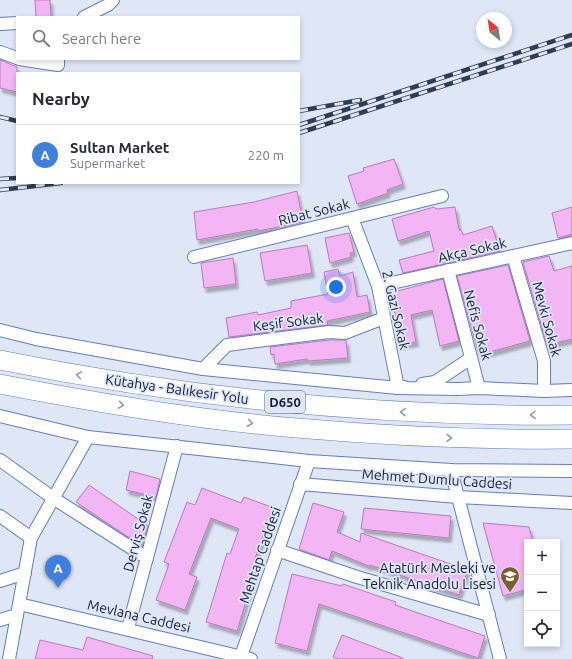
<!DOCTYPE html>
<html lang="en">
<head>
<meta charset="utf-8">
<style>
  :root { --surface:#fff; --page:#f2f2f3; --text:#2b2b33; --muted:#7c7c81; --line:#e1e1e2; --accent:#766130 }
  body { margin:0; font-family:Ubuntu,sans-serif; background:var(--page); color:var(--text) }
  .controls { position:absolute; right:12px; bottom:12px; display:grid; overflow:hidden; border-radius:0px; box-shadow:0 2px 6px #0003 }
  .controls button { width:36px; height:36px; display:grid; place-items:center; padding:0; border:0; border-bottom:1px solid var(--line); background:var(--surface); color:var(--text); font:20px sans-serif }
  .compass { position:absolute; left:476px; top:12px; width:36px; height:36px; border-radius:50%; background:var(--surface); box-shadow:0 2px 6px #0003; rotate:330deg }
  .you { position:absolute; left:336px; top:287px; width:14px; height:14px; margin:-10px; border:3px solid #fff; border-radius:50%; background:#1a73e8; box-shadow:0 0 0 6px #1a73e833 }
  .badge { display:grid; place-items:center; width:26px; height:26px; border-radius:50%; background:var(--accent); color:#fff; font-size:13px; font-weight:700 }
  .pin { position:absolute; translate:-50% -33px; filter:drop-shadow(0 1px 2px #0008) }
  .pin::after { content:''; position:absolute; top:21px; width:14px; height:12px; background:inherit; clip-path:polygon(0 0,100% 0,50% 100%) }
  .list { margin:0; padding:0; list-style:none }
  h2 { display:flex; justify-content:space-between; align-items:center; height:52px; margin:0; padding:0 16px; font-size:17px }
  h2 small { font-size:13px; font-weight:400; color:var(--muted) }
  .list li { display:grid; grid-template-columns:26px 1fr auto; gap:12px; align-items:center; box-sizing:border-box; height:60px; padding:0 16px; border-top:1px solid var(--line) }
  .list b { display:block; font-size:15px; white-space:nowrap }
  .list p { margin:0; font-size:13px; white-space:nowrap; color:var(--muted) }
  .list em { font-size:13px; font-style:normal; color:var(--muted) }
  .icon { flex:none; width:22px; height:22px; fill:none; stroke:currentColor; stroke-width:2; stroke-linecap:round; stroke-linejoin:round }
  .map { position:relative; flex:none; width:572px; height:659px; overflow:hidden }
  .search { position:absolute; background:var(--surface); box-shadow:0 2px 6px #0003; left:16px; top:16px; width:284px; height:44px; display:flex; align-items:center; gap:10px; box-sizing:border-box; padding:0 14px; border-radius:0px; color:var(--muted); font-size:15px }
  .panel { position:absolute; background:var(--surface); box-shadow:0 2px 6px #0003; left:16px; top:72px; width:284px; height:112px; border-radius:0px }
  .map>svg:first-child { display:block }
  .building { fill:#f3b5f4; stroke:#b77cb9; filter:url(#shadow) }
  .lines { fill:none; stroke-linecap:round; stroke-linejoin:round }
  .minor-casing { stroke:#627fc3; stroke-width:14 }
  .trunk-casing { stroke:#627fc3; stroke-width:20 }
  .minor { stroke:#fff; stroke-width:12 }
  .trunk { stroke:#fff; stroke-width:19 }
  .rail-casing { stroke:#303b54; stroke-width:4.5 }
  .rail { stroke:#dfe6f5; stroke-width:3; stroke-dasharray:9; stroke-linecap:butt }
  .oneway { stroke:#959aa6 }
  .labels { text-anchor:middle; stroke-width:3.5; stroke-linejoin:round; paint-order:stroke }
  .shield { fill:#dfe6f5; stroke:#505a71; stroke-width:1 }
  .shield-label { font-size:13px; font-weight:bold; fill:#131e39 }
  .street-label { font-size:14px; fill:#131e39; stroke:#dfe6f5 }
  .poi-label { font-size:14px; fill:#131e39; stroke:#dfe6f5; text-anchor:end }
</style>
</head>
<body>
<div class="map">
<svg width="572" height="659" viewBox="0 0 572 659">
  <defs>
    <filter id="shadow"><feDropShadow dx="2.5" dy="4.5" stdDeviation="1" flood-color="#0004"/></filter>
  </defs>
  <rect width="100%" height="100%" fill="#dfe6f5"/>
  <!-- building -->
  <g class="building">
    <polygon points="35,0 50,0 51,17 36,17"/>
    <polygon points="0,60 17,67 17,92 0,88"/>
    <polygon points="394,159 403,184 387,190 388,193 357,204 348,176 364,171 363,168"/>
    <polygon points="297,191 303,222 258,231 258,229 197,240 194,212 254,202"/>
    <polygon points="434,207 436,209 455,207 459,230 461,230 463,235 492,226 500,251 403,273 399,260 434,251 429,231 398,241 392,219"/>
    <polygon points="572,207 572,234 558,238 552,213"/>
    <polygon points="349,233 354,252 350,253 351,257 330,263 325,238"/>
    <polygon points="307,245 312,273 265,281 260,253"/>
    <polygon points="549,256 554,271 572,266 572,339 547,345 523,262"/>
    <polygon points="233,258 236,284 204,288 201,263"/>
    <polygon points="508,265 530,341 479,355 457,276"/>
    <polygon points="338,269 340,276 353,272 357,297 367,295 370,312 327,321 328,325 229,337 226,318 257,312 258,315 291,308 291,301 328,294 324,272"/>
    <polygon points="443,279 459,341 440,346 432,310 411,315 416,342 398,345 395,327 398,327 390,293"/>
    <polygon points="329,340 346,340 348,358 308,361 307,359 275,364 274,354 271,355 270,347"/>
    <polygon points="130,471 160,479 156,497 126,490"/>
    <polygon points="89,485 148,526 144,539 140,545 76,502"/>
    <polygon points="202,488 241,503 244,497 274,508 254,561 258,562 237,631 206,622 227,553 230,554 239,529 211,518 189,574 197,577 185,610 156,600 169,564 164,562 187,502 195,505"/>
    <polygon points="313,503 344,512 337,532 360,542 361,533 468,570 459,595 370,565 369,566 332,551 329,560 299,549"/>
    <polygon points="364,508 451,516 449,538 361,529"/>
    <polygon points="483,523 529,527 533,542 527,542 527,588 525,590 503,596"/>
    <polygon points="292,574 342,586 343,584 396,602 395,605 485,636 478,658 319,604 307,651 275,643"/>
    <polygon points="342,635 403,658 403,659 339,659 333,657"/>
    <polygon points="87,637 153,656 152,659 35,659 40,640 83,650"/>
  </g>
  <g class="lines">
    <!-- minor casing -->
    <g class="minor-casing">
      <g id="minor">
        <polyline points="84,17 108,5 113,0"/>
        <polyline points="0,24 17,23"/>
        <polyline points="0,52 17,58"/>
        <polyline points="19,59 58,65 58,59"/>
        <polyline points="352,218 378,286 398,388 404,387"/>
        <polyline points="513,256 544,361 544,391"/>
        <polyline points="194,257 442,196"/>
        <polyline points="448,270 479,388"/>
        <polyline points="378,286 572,243"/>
        <polyline points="0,330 36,339 203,369 398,388 458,389 479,388 544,391 572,390"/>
        <polyline points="203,369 227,345 329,332 345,333 384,318"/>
        <polyline points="422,384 435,382 471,358"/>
        <polyline points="0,416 88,437 309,461 451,470 572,471"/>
        <polyline points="0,460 53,498 147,558"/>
        <polyline points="451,470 500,659"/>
        <polyline points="300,484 458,497 572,503"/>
        <polyline points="0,516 31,538"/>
        <polyline points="277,550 357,577 489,615"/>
        <polyline points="0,581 25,573"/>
        <polyline points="19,604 251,659"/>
        <polyline points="0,620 17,615"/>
        <polyline points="128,628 177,446"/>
        <polyline points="9,659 31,538 88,437"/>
        <polyline points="240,659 309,461"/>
      </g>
    </g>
    <!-- trunk casing -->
    <g class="trunk-casing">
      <g id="trunk">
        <path d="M0 360C188 398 380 417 572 415"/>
        <path d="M0 384C98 403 197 420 297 428 388 436 480 440 572 439"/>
      </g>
    </g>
    <!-- minor -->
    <use href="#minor" class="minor"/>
    <!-- trunk -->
    <use href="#trunk" class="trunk"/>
    <!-- rail casing -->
    <g class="rail-casing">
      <g id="rail">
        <polyline points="299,111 360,100"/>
        <polyline points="0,117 17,121"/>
        <polyline points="299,125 572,35"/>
        <polyline points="299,133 572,44"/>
        <polyline points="0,179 17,178"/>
        <polyline points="0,190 61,183"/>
      </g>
    </g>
    <!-- rail -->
    <use href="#rail" class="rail"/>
  </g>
  <!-- one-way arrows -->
  <defs><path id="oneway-chevron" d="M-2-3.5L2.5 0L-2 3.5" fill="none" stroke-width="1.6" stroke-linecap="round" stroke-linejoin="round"/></defs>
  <g class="oneway">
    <use href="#oneway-chevron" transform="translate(79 375) rotate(-171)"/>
    <use href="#oneway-chevron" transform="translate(121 405) rotate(9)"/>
    <use href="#oneway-chevron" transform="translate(403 412) rotate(-177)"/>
    <use href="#oneway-chevron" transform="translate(533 415) rotate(179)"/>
    <use href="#oneway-chevron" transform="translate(250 423) rotate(7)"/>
    <use href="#oneway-chevron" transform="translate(449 438) rotate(3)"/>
  </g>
  <!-- icons -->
  <defs>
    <g id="school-pin" transform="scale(1)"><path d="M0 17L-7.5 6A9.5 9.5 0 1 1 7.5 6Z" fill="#766130" stroke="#dfe6f5"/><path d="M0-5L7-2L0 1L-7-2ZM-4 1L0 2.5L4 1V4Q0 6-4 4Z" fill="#fff"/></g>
  </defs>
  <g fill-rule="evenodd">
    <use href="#school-pin" x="510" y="576"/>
  </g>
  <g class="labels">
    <!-- shield labels -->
    <rect class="shield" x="265" y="391" width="40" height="22" rx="3"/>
    <g class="shield-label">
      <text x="285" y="407">D650</text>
    </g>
    <!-- street labels -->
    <g class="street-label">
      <text transform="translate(314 212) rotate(-14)" y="5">Ribat Sokak</text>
      <text transform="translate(472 250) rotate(-13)" y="5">Akça Sokak</text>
      <text transform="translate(396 310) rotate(77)" y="5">2. Gazi Sokak</text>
      <text transform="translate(547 319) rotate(75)" y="5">Mevki Sokak</text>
      <text transform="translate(288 322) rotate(-7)" y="5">Keşif Sokak</text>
      <text transform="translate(478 325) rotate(75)" y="5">Nefis Sokak</text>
      <text transform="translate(177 389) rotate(8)" y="5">Kütahya - Balıkesir Yolu</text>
      <text transform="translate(437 479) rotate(4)" y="5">Mehmet Dumlu Caddesi</text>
      <text transform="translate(138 533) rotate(-75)" y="5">Derviş Sokak</text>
      <text transform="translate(260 555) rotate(-71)" y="5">Mehtap Caddesi</text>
      <text transform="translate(139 616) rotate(13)" y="5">Mevlana Caddesi</text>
    </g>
    <!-- poi labels -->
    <g class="poi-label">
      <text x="496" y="573">Atatürk Mesleki ve<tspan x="496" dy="16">Teknik Anadolu Lisesi</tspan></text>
    </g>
  </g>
</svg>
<div class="controls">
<button>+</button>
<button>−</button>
<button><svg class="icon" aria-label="locate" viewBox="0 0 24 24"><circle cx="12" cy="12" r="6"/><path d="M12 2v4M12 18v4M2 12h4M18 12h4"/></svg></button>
</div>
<svg class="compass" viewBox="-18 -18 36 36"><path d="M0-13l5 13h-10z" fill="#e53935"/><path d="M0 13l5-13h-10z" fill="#7c7c81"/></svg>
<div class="you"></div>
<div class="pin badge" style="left:58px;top:588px;background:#3f7fe0">A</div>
<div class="search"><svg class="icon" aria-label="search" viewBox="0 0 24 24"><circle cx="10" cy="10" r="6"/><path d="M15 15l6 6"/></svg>Search here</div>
<section class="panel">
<h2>Nearby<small></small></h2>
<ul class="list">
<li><span class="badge" style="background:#3f7fe0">A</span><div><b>Sultan Market</b><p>Supermarket</p></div><em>220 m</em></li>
</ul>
</section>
</div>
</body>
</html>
